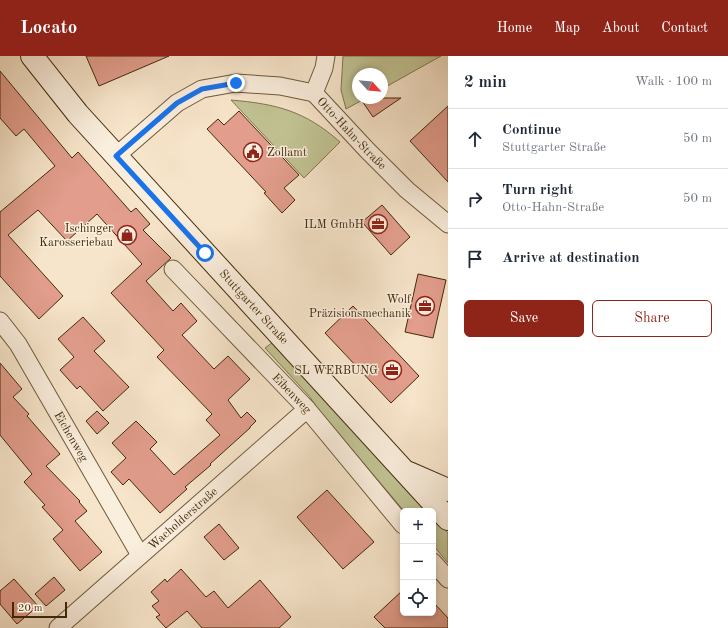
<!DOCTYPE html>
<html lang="en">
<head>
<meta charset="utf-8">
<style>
  :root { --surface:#fff; --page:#f6f6f7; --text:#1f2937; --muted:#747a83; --line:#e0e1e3; --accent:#8f2418 }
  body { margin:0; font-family:"Old Standard TT",serif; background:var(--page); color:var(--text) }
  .controls { position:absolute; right:12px; bottom:12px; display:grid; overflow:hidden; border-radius:6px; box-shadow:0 2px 6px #0003 }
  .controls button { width:36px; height:36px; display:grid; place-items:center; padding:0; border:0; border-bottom:1px solid var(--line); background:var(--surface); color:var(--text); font:20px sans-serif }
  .compass { position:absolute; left:352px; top:12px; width:36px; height:36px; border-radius:50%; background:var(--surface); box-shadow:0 2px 6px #0003; rotate:116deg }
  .scale { position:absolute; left:12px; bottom:10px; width:55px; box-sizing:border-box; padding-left:4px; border:2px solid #422a09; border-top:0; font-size:11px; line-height:14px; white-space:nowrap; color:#422a09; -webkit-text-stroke:3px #faeedd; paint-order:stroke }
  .stop { position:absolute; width:12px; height:12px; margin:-9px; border:3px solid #1a73e8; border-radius:50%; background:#fff }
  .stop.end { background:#1a73e8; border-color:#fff; box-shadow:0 1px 4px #0008 }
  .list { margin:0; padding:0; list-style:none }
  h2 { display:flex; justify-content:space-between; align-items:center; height:52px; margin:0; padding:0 16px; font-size:17px }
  h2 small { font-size:13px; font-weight:400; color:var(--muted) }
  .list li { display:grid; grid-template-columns:26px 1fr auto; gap:12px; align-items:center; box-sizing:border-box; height:60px; padding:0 16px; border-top:1px solid var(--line) }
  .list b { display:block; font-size:15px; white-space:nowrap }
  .list p { margin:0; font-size:13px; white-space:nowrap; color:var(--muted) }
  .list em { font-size:13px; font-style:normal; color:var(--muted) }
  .actions { display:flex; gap:8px; padding:12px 16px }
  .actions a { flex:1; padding:9px 0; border:1px solid var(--accent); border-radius:6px; text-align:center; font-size:14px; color:var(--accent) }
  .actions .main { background:var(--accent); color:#fff }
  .icon { flex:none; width:22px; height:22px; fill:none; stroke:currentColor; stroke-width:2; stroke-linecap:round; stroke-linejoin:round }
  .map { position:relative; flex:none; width:448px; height:572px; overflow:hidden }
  header { display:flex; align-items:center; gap:24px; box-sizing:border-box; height:56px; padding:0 20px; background:var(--accent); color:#fff }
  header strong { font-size:19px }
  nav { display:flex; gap:22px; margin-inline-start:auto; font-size:14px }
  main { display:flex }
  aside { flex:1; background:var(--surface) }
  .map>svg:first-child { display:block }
  .green { fill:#c1c394; stroke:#82764e }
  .building { fill:#e29d8c; stroke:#422a09 }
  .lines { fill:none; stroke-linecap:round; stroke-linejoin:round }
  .street-casing { stroke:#6f593a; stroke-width:19 }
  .secondary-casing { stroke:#422a09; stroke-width:24 }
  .street { stroke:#faeedd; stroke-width:17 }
  .secondary { stroke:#faeedd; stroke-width:22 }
  .route { stroke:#1a73e8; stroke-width:5 }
  .labels { text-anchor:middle; stroke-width:3; stroke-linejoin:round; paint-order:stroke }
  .street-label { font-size:12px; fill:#422a09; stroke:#faeedd }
  .poi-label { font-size:12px; fill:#422a09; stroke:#faeedd; text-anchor:end }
</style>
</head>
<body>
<header>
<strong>Locato</strong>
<nav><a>Home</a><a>Map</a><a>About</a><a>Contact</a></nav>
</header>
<main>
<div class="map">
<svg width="448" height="572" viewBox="0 0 448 572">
  <rect width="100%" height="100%" fill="#f7e5cb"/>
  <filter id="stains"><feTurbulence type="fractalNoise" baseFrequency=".005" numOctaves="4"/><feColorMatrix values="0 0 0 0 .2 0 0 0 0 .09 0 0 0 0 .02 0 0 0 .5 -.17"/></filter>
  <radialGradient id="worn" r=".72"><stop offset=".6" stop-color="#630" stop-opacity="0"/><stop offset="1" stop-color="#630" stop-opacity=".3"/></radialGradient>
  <!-- green -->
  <g class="green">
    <polygon points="343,0 441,0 382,33 382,18 358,18 358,42 366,42 346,53 341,34"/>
    <path d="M231 44C277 48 305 55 340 86L304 122Z"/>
    <polygon points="273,286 429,455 404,455 317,352 310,341 265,292"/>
    <polygon points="433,460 448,477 448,507 433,489"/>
  </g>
  <!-- building -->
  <g class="building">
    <polygon points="86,0 169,0 99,30"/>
    <polygon points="0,15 72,102 78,96 131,156 136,152 150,168 143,174 171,202 146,225 173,255 181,247 197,265 182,279 214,313 228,300 250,323 228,344 241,362 247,356 256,365 250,371 250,372 210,408 211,409 185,431 187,433 160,457 129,423 123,429 111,416 126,402 112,387 136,365 157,386 150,393 174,419 220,379 206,364 212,358 157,301 164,294 111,237 142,208 97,158 67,185 38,154 8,179 63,240 39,263 0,220 0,156 55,110 24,73 16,80 0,62"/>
    <polygon points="360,42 401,42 373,61"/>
    <polygon points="448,50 448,126 410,85"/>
    <polygon points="239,55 299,119 284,132 295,144 282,157 264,137 266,136 207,73 218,63 224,69"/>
    <polygon points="382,149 410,181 391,199 362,166"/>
    <polygon points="418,218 446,224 433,282 405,276"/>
    <polygon points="353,250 419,320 391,347 325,277"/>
    <polygon points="83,261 105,285 94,295 129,331 103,355 80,330 77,333 60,314 74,301 58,283"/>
    <polygon points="0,307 22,333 13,341 29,358 27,360 60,398 46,410 80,445 79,446 87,455 75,465 102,496 80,515 53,483 63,474 42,451 45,449 24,426 32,418 0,379"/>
    <polygon points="97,355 109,367 97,378 86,365"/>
    <polygon points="327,434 374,486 343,513 297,461"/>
    <polygon points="219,468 239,492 224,504 204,481"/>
    <polygon points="181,513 206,541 214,535 228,552 260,524 291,561 279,572 202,572 187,555 166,572 156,561 160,559 152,550 159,545 151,536 165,523 167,526"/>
    <polygon points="54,521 65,534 46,550 35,538"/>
    <polygon points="14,523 38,550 17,568 0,548 0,535"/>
    <polygon points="403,534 403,557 433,557 433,546 448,562 448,572 385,572 374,561"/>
  </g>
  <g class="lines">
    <!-- street casing -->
    <g class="street-casing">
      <g id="street">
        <polyline points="314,37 324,12 326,0"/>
        <path id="s1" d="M116 100 177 47 202 33 236 27 280 30 314 37 367 94 407 134 448 168"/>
        <path id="s2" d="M173 213 307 353 403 469"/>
        <path id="s3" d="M0 265 18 288 140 499"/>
        <polyline points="433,506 448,523"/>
        <path id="s4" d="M58 572 307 353"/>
      </g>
    </g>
    <!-- secondary casing -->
    <g class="secondary-casing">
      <g id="secondary">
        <path id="s5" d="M32 0 78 58 448 463"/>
        <polyline points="409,417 448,434"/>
      </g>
    </g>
    <!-- street -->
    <use href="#street" class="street"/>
    <!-- secondary -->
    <use href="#secondary" class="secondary"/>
  </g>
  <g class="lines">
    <!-- route -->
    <polyline class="route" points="205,197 116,100 177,47 202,33 236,27"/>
  </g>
  <!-- icons -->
  <defs>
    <g id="civic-ring" transform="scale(1)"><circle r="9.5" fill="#faeedd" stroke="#8f2418" stroke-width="1.5"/><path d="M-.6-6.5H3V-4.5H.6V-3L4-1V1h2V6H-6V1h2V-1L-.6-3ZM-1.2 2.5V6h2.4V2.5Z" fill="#8f2418"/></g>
    <g id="office-ring" transform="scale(1)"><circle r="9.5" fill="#faeedd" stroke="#8f2418" stroke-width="1.5"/><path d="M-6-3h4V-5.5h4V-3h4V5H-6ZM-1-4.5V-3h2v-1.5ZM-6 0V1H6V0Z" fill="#8f2418"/></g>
    <g id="shop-ring" transform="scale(1)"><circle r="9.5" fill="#faeedd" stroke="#8f2418" stroke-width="1.5"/><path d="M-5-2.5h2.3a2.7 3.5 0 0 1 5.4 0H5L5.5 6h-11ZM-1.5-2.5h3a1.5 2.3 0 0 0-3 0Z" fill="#8f2418"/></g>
  </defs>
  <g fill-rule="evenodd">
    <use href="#civic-ring" x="253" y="96"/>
    <use href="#office-ring" x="378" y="168"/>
    <use href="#shop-ring" x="127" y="179"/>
    <use href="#office-ring" x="425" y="250"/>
    <use href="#office-ring" x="392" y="314"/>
  </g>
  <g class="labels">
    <!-- street labels -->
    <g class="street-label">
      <text dy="4" stroke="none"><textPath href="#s1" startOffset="278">Otto-Hahn-Straße</textPath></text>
      <text dy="4" stroke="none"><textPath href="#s5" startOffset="335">Stuttgarter Straße</textPath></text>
      <text dy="4" stroke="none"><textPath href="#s2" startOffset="172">Eibenweg</textPath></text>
      <text dy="4" stroke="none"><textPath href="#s3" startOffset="136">Eichenweg</textPath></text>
      <text dy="4" stroke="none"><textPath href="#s4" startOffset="166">Wacholderstraße</textPath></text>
    </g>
    <!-- poi labels -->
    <g class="poi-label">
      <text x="267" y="100" text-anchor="start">Zollamt</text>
      <text x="364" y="172">ILM GmbH</text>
      <text x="113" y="176">Ischinger<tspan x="113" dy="14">Karosseriebau</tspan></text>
      <text x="411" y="247">Wolf<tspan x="411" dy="14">Präzisionsmechanik</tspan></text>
      <text x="378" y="318">SL WERBUNG</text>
    </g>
  </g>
  <rect width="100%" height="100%" filter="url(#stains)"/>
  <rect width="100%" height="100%" fill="url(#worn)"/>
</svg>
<div class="controls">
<button>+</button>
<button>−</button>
<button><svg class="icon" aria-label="locate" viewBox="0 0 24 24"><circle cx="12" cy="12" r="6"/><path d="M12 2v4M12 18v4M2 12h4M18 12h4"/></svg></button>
</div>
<svg class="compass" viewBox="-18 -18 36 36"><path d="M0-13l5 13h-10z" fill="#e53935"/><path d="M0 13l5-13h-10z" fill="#747a83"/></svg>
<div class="scale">20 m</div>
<div class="stop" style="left:205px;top:197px"></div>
<div class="stop end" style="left:236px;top:27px"></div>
</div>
<aside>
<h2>2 min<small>Walk · 100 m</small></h2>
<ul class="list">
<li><svg class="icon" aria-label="ahead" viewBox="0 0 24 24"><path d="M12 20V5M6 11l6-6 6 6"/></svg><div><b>Continue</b><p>Stuttgarter Straße</p></div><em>50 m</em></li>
<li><svg class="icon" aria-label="right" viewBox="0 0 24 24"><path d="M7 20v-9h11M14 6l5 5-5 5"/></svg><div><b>Turn right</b><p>Otto-Hahn-Straße</p></div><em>50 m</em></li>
<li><svg class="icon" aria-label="arrive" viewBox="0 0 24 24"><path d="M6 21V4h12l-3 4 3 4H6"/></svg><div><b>Arrive at destination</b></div></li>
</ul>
<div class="actions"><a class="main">Save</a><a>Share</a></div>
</aside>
</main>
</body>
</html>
